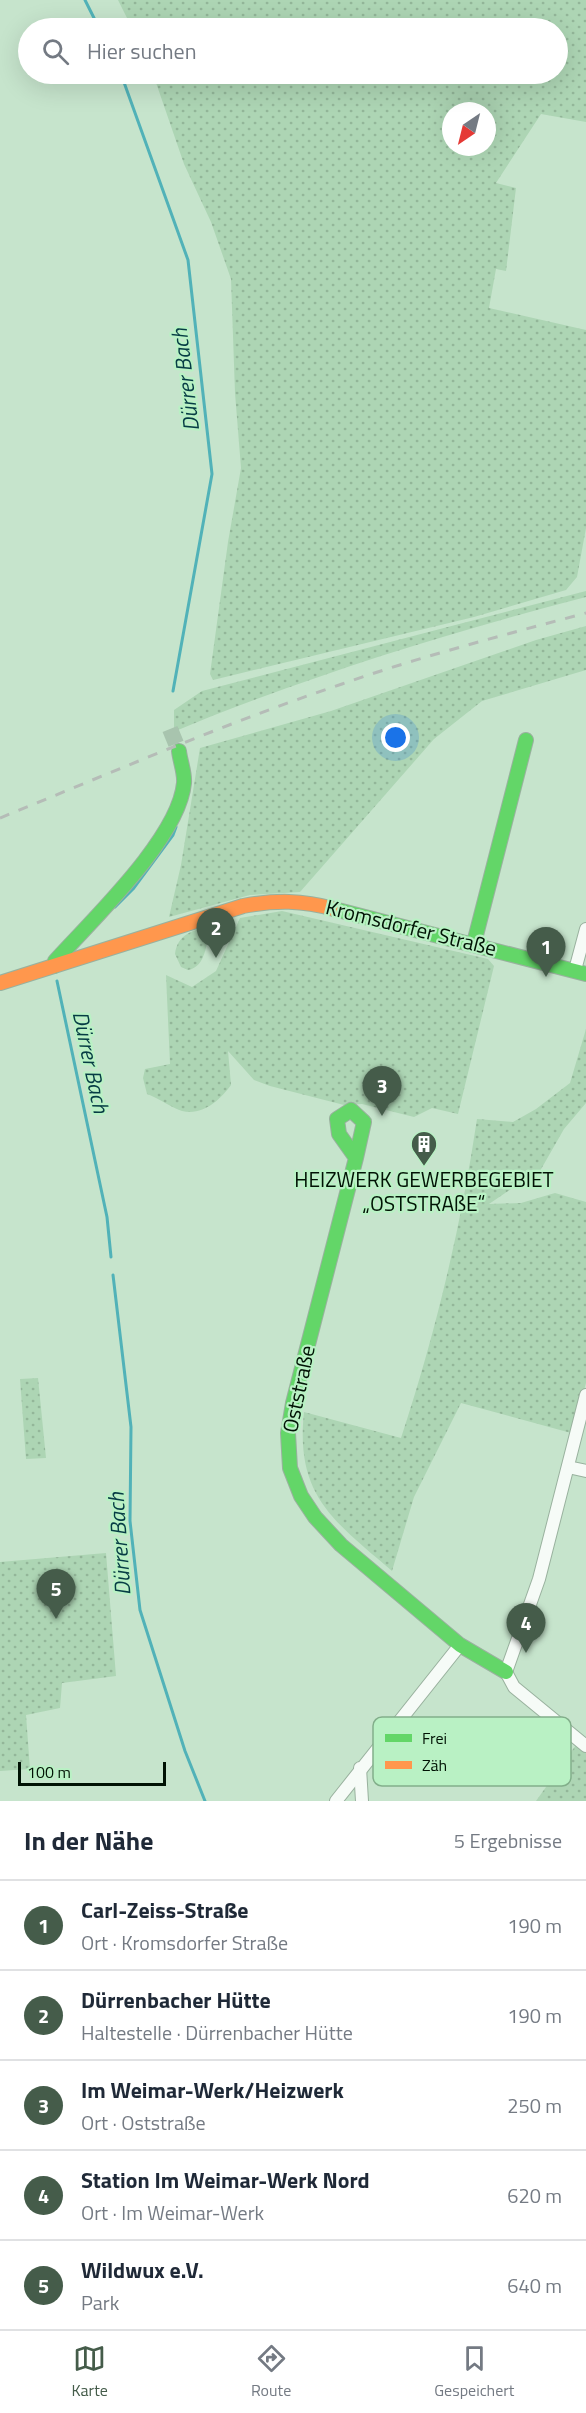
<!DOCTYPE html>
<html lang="de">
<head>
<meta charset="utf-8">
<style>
  :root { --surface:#fff; --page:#f6f6f7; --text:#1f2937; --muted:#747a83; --line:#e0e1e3; --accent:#455c4a }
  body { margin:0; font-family:"Titillium Web",sans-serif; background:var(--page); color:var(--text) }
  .compass { position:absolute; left:442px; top:102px; width:54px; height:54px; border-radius:50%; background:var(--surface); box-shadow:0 6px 24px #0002; rotate:215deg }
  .scale { position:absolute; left:18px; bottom:15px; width:148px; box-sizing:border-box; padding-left:6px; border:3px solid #001204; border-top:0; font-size:16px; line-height:21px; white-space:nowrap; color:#001204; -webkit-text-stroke:4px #b9f1c4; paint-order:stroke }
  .you { position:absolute; left:396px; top:738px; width:21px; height:21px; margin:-15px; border:4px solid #fff; border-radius:50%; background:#1a73e8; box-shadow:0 0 0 9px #1a73e833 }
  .badge { display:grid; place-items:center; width:39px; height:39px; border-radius:50%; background:var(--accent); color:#fff; font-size:20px; font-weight:700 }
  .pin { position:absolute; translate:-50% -50px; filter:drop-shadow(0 2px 3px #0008) }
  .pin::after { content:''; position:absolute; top:32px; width:21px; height:18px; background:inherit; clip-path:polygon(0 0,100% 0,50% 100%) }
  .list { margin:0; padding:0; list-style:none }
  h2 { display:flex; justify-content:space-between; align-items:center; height:78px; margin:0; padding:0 24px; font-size:26px }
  h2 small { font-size:20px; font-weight:400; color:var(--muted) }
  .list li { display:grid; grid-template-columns:39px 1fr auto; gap:18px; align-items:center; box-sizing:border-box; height:90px; padding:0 24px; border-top:2px solid var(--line) }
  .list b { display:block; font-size:22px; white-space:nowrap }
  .list p { margin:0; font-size:20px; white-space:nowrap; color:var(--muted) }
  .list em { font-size:20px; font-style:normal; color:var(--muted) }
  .icon { flex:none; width:33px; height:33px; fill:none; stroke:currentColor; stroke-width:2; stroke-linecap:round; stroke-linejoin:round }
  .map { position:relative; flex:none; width:586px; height:1801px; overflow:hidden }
  .search { position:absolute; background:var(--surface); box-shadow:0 6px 24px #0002; left:18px; right:18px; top:18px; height:66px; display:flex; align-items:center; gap:15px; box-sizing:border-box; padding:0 21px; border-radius:33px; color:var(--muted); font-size:22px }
  .sheet { height:528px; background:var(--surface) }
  nav { display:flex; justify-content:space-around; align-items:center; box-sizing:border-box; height:84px; border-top:2px solid var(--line); background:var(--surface); font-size:16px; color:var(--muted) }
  nav a { display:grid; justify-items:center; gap:3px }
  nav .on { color:var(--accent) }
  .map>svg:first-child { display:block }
  .grass { fill:url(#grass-dots); fill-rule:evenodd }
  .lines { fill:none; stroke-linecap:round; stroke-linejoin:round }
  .stream { stroke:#51b2b8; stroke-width:3 }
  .secondary-tunnel { stroke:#a8c4ae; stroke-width:16; stroke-dasharray:16 8; stroke-linecap:butt }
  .street-casing { stroke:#99b19e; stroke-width:14 }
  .fast-casing { stroke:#99b19e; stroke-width:16 }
  .slow-casing { stroke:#99b19e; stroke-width:16 }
  .street { stroke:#f6fbf7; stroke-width:12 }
  .fast { stroke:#63d668; stroke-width:14 }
  .slow { stroke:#ff974d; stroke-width:14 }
  .rail { stroke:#b5bcb7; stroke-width:3; stroke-dasharray:10 10; stroke-linecap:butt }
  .labels { text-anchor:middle; stroke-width:4.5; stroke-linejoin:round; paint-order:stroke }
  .street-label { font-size:21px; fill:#001204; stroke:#b9f1c4 }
  .poi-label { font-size:21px; fill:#001204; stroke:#b9f1c4 }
  .water-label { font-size:22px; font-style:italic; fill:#063c44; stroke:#b9f1c4 }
  .key { fill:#b9f1c4; stroke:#82ae8a; stroke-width:1.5 }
  .key-label { font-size:16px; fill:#001204 }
</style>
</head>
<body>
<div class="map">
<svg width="586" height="1801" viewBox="0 0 586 1801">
  <defs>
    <pattern id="grass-dots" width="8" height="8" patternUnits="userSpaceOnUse" patternTransform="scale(1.5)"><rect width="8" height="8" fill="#add5b4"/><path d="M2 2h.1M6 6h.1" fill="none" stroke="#93b699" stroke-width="1.8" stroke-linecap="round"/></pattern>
  </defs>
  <rect width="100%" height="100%" fill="#c6e4cc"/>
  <!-- grass -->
  <g class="grass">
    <path d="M118 0H586V122L541 114 496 183 516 188 506 271 496 269 489 308 586 330V528L577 577 566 590 474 617 213 680 210 674 228 542 241 468 235 393 231 279 211 222 184 164 153 74H558V28H132ZM451 111H487V147H451Z"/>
    <path d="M586 591V597C443 634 302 678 166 735L167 731 174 728V710L202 691Z"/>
    <polygon points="586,626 586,670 482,701 434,739 300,892 250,895 169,917 181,865 200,748 331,711 536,640"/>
    <path d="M282 911 488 959 494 966 458 1114 432 1108 414 1117 362 1104 344 1105 270 1086 254 1080 228 1051 231 1085C220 1100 203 1116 182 1111 174 1109 158 1098 147 1094L143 1078 145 1069 170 1064 166 975 192 987 216 971 240 918Z"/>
    <path d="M211 925C206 941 207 967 188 970L181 967 175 954C178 933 193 931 211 925Z"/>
    <path d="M586 1029V1103L564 1129 536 1178 511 1189 489 1204 521 1203 555 1193 586 1202V1383L571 1433 461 1403 414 1497 392 1571C334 1521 295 1496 304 1412L401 1438C435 1335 461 1227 477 1119L513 1122 536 1109 570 1083Z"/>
    <polygon points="38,1378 46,1458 26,1459 20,1379"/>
    <polygon points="106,1553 116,1676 62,1683 60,1708 26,1715 30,1769 0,1771 0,1562"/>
    <polygon points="576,1745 586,1753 586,1801 536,1801"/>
  </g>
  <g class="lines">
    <!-- stream -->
    <g class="stream">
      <polyline points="85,0 99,28"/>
      <polyline points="121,74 188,260 212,474 173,691"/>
      <polyline points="115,907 133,889 173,835 176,827"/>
      <polyline points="57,981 107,1217 111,1257"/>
      <polyline points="113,1275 131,1427 130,1521 140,1610 185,1751 205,1801"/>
    </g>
    <!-- secondary-tunnel -->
    <polyline class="secondary-tunnel" points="170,729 179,751"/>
    <!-- street casing -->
    <g class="street-casing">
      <g id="street">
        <polyline points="575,970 586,929"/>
        <polyline points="586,1395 539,1579 506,1672 514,1687 586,1746"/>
        <polyline points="568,1467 586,1471"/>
        <polyline points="360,1768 362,1801"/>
        <polyline points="336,1801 460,1645"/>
      </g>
    </g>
    <!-- fast casing -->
    <g class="fast-casing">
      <g id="fast">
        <polyline points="334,909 586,974"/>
        <polyline points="474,943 526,740"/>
        <path d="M54 966 55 961C92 920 179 838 184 783 185 773 180 761 179 751"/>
        <polyline points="356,1158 339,1134 337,1119 351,1110 364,1122 356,1158 293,1403 288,1433 290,1468 301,1496 315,1517 341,1545 460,1645 506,1672"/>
      </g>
    </g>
    <!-- slow casing -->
    <g class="slow-casing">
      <path id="slow" d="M0 983 243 906C276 900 302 900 334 909"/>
    </g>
    <!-- street -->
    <use href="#street" class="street"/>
    <!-- fast -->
    <use href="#fast" class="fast"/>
    <!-- slow -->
    <use href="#slow" class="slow"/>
    <!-- rail -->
    <path class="rail" d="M0 818C113 772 226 723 342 684 422 656 504 635 586 613"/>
  </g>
  <!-- icons -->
  <defs>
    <g id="building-pin" transform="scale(1.35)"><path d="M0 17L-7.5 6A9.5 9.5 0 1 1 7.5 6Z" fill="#455c4a" stroke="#b9f1c4"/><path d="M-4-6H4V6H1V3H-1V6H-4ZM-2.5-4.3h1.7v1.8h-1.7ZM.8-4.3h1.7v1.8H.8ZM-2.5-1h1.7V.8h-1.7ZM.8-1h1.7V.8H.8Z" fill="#fff"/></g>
  </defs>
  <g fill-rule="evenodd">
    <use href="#building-pin" x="424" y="1144"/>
  </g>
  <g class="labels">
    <!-- street labels -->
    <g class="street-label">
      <text transform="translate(411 928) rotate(14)" y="7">Kromsdorfer Straße</text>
      <text transform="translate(299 1389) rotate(-78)" y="7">Oststraße</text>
    </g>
    <!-- poi labels -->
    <g class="poi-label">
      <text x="424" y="1187">HEIZWERK GEWERBEGEBIET<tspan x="424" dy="24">„OSTSTRAßE“</tspan></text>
    </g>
    <!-- water labels -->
    <g class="water-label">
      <text transform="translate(185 380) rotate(-97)" y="8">Dürrer Bach</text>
      <text transform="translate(91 1062) rotate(78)" y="8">Dürrer Bach</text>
      <text transform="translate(119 1544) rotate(-94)" y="8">Dürrer Bach</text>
    </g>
  </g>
  <!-- legend -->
  <rect x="373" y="1717" width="198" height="69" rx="9" class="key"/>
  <rect x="385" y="1734" width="27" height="8" fill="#63d668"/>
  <rect x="385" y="1761" width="27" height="8" fill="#ff974d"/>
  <g class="key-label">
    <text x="422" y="1744">Frei</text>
    <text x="422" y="1771">Zäh</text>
  </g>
</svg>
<svg class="compass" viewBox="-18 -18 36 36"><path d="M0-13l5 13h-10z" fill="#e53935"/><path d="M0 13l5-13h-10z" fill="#747a83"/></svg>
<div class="scale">100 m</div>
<div class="you"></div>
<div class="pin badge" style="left:546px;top:977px">1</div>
<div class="pin badge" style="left:216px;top:958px">2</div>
<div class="pin badge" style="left:382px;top:1116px">3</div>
<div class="pin badge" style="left:526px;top:1653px">4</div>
<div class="pin badge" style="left:56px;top:1619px">5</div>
<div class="search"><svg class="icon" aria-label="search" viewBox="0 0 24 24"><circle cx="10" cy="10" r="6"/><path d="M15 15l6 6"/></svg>Hier suchen</div>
</div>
<section class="sheet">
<h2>In der Nähe<small>5 Ergebnisse</small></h2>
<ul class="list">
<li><span class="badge">1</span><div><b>Carl-Zeiss-Straße</b><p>Ort · Kromsdorfer Straße</p></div><em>190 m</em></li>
<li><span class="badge">2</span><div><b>Dürrenbacher Hütte</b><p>Haltestelle · Dürrenbacher Hütte</p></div><em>190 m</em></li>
<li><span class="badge">3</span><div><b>Im Weimar-Werk/Heizwerk</b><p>Ort · Oststraße</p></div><em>250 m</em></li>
<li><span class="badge">4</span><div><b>Station Im Weimar-Werk Nord</b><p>Ort · Im Weimar-Werk</p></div><em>620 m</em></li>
<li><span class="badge">5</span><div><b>Wildwux e.V.</b><p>Park</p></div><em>640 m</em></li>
</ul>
</section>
<nav>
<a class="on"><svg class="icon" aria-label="map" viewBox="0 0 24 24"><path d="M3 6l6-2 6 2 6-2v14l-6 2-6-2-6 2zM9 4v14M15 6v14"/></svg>Karte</a>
<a><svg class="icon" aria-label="directions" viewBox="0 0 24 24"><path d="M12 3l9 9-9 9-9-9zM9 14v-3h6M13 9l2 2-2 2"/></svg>Route</a>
<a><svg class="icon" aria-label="saved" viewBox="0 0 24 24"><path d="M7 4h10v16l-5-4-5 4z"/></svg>Gespeichert</a>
</nav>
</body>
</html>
